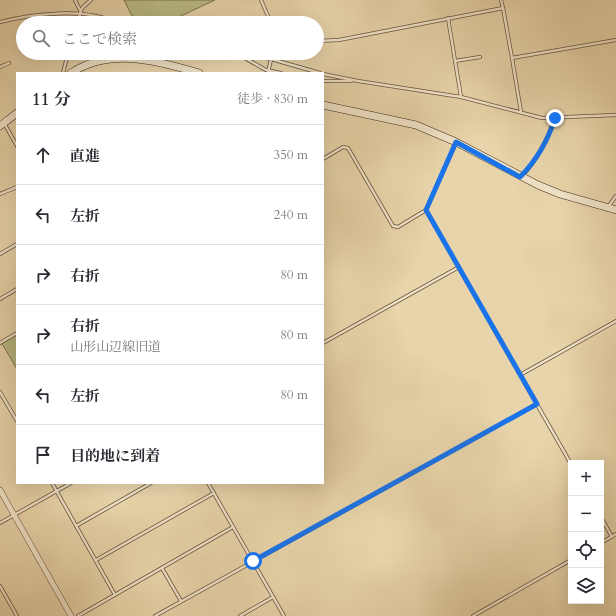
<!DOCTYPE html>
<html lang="ja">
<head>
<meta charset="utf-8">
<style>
  :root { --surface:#fff; --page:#f2f2f3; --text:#2b2b33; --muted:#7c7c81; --line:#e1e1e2 }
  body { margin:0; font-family:Cardo,"Noto Serif JP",serif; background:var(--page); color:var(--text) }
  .controls { position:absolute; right:12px; bottom:12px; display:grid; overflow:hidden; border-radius:0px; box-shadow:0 4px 16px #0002 }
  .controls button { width:36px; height:36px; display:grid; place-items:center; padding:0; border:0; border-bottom:1px solid var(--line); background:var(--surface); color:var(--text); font:20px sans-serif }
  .stop { position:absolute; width:12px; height:12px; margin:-9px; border:3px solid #1a73e8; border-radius:50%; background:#fff }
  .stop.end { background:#1a73e8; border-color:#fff; box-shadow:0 1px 4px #0008 }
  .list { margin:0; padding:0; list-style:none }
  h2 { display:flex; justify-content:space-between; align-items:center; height:52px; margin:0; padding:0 16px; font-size:17px }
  h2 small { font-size:13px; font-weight:400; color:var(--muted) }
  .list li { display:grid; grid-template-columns:26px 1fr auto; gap:12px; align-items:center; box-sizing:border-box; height:60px; padding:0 16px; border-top:1px solid var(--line) }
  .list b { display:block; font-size:15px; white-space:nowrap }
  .list p { margin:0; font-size:13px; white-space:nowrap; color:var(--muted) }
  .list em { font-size:13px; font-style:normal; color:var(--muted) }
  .icon { flex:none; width:22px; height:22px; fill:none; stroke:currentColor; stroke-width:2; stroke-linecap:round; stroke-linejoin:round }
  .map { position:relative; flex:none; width:616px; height:616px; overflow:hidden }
  .search { position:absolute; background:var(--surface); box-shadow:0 4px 16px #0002; left:16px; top:16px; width:308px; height:44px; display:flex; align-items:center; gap:10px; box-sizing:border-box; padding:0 14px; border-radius:22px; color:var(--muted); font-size:15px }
  .panel { position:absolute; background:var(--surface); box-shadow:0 4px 16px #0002; left:16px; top:72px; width:308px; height:412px; border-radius:0px }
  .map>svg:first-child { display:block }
  .green { fill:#babc86; stroke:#7c7351 }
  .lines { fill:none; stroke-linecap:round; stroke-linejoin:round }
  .lane-casing { stroke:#695440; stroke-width:4 }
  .street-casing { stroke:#695440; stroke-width:6 }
  .secondary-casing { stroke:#3f2a1c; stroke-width:8 }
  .lane { stroke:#f0e3c8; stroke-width:2.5 }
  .street { stroke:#f0e3c8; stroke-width:5 }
  .secondary { stroke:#f0e3c8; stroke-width:7 }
  .route { stroke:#1a73e8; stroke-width:5 }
</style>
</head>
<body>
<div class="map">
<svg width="616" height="616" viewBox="0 0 616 616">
  <rect width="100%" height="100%" fill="#e8d4aa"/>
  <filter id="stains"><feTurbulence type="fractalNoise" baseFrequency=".005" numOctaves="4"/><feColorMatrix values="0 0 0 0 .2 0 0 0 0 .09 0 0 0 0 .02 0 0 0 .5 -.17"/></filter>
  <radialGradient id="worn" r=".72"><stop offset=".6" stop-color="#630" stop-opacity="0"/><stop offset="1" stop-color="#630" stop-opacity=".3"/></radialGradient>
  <!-- green -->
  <g class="green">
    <polygon points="124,0 215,0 168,22 132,16"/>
    <polygon points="17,333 17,369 1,342"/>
  </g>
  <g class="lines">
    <!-- lane casing -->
    <g class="lane-casing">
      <g id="lane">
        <polyline points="75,0 81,12"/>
        <polyline points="261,0 271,23"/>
        <polyline points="503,8 512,58 616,40"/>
        <polyline points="448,18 461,97"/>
        <path d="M0 22C33 14 85 7 116 23"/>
        <polyline points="77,23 82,8 91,0"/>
        <polyline points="317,41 339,40 503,8 501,0"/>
        <polyline points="236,53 266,70 281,73"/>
        <polyline points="243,53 271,59 320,73"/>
        <polyline points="512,58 521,112"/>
        <polyline points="455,61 480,57"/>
        <polyline points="0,67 9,63"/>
        <polyline points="63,73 68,53"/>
        <polyline points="268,73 271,59"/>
        <polyline points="323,74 358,81 461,97 542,118 616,115"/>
        <polyline points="323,81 351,81"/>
        <polyline points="4,123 17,146"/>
        <polyline points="323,159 343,147 348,148 393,226 398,227 426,210 571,464"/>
        <path d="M522 176C538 159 548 139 555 118"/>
        <polyline points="0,194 17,187"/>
        <polyline points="608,207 616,196"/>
        <polyline points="426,210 456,143"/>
        <polyline points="0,254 17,244"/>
        <polyline points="0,299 17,289"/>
        <polyline points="0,343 17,333"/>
        <polyline points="323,343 459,267"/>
        <polyline points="520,375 616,321"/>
        <polyline points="0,392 17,421"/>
        <polyline points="52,483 115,595"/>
        <polyline points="208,483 284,616"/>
        <polyline points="601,517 612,537"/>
        <polyline points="0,523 71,483"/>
        <polyline points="76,526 151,483"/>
        <polyline points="601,543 616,534"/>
        <polyline points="96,560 214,493"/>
        <polyline points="162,568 181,601"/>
        <polyline points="0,586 17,616"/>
        <polyline points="78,616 233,527"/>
        <polyline points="155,616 537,404"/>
        <polyline points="240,616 273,597"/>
        <polyline points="473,616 571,560"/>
      </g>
    </g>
    <!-- street casing -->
    <g class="street-casing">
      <polyline id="street" points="0,490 71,616"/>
    </g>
    <!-- secondary casing -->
    <g class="secondary-casing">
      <g id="secondary">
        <path d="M71 73C111 47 156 61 199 73"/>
        <polyline points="323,105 416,125 456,142 538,185 560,194 616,210"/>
        <polyline points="0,126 17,113"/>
      </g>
    </g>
    <!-- lane -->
    <use href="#lane" class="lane"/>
    <!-- street -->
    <use href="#street" class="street"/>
    <!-- secondary -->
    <use href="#secondary" class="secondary"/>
  </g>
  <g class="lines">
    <!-- route -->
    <path class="route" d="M253 561 537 404 426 210 456 142 520 177C537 160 548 140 555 118"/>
  </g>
  <rect width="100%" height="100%" filter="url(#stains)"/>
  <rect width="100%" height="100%" fill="url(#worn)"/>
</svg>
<div class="controls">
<button>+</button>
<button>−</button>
<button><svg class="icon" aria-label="locate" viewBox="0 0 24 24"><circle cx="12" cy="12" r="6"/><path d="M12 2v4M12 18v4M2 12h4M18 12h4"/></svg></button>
<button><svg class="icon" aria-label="layers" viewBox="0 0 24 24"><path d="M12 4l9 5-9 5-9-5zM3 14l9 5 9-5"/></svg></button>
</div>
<div class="stop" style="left:253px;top:561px"></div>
<div class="stop end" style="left:555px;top:118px"></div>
<div class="search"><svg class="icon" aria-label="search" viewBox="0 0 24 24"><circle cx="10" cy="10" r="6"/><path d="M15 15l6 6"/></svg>ここで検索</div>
<section class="panel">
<h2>11 分<small>徒歩 · 830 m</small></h2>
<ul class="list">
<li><svg class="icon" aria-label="ahead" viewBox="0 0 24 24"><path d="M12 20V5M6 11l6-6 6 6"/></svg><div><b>直進</b></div><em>350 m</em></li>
<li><svg class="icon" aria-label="left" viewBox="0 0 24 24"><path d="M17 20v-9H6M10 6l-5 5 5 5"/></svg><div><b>左折</b></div><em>240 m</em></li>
<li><svg class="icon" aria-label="right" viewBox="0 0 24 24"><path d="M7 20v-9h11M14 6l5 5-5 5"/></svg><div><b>右折</b></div><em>80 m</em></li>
<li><svg class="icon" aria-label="right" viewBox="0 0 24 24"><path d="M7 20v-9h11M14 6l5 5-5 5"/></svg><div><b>右折</b><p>山形山辺線旧道</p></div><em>80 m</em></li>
<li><svg class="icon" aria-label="left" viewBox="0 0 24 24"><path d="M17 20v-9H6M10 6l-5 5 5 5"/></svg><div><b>左折</b></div><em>80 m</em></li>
<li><svg class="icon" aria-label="arrive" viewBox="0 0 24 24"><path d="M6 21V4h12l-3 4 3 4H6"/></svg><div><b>目的地に到着</b></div></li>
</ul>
</section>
</div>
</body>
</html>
